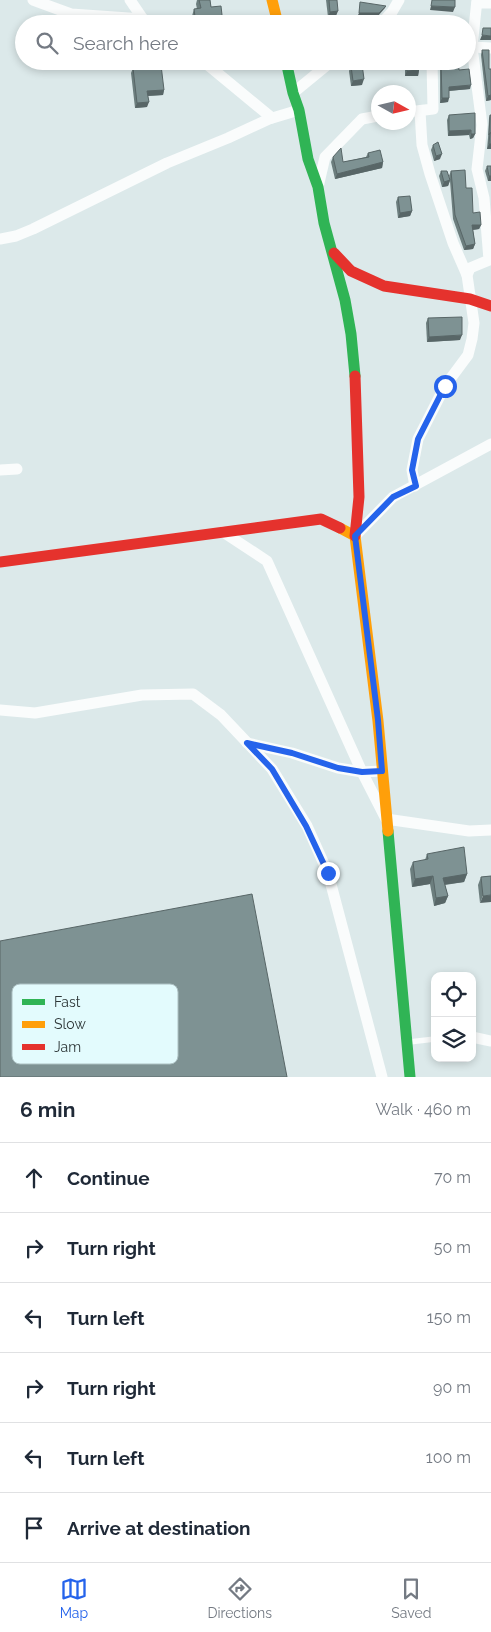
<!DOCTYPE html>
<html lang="en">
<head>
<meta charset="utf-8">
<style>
  :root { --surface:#fff; --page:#f2f2f3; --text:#1f2937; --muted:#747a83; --line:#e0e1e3; --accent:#2563eb }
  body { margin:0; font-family:Raleway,sans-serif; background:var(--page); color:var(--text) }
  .controls { position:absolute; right:15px; bottom:15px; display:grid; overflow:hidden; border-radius:10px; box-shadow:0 2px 8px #0003 }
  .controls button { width:45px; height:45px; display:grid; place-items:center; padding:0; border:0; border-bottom:1px solid var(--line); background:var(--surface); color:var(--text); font:25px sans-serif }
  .compass { position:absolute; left:371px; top:85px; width:45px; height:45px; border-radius:50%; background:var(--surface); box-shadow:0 2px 8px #0003; rotate:98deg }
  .stop { position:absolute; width:15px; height:15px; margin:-11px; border:4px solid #2563eb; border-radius:50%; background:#fff }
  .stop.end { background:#2563eb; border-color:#fff; box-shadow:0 1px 5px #0008 }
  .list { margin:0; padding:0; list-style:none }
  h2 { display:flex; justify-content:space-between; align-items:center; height:65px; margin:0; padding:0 20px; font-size:21px }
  h2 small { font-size:16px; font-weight:400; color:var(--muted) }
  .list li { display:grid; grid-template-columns:32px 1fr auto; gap:15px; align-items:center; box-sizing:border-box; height:70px; padding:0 20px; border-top:1px solid var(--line) }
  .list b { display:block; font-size:19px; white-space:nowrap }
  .list em { font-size:16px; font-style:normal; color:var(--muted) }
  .icon { flex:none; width:28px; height:28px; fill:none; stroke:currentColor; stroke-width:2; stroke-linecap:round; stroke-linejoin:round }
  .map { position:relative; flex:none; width:491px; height:1077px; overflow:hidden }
  .search { position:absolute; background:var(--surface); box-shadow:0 2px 8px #0003; left:15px; right:15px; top:15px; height:55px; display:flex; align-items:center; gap:12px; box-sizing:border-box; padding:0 18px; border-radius:28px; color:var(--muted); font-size:19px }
  .sheet { height:485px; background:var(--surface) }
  nav { display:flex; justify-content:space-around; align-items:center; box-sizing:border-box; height:70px; border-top:1px solid var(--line); background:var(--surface); font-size:14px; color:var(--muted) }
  nav a { display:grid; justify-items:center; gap:2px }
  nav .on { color:var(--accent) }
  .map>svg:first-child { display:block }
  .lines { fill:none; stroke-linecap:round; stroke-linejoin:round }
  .lane { stroke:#fafcfc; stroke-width:5.5 }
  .street { stroke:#fafcfc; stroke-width:11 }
  .fast { stroke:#30b455; stroke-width:11 }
  .slow { stroke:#ff9f0a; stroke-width:11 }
  .jam { stroke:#e5322d; stroke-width:11 }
  .wall { fill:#6c7e7e }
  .shaded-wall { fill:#586667 }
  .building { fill:#7e9293; stroke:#586667 }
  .route { stroke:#2563eb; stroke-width:6 }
  .key { fill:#e3fbfd; stroke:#acc0c2; stroke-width:1 }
  .key-label { font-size:14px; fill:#2d3637 }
</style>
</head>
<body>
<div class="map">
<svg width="491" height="1077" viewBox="0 0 491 1077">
  <rect width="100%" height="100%" fill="#dce9ea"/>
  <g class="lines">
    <!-- lane -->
    <polyline class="lane" points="409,1042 435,1039"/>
    <!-- street -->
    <g class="street">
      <polyline points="33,0 71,14 143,19 149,24"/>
      <polyline points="130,0 143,19"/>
      <polyline points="477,3 491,3"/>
      <polyline points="381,24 392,12 399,0"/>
      <polyline points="467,51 472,47 491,48"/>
      <polyline points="203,61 272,118"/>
      <polyline points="293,93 332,61"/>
      <polyline points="420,111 422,145 430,174 453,243 467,275"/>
      <polyline points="408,112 433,109 432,61"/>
      <polyline points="318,187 325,157 362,119 378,116"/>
      <polyline points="0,239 16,236 33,229 167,163 228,138 269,119 299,110"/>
      <polyline points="0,470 17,469"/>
      <polyline points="415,486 412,470 418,439 445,386 468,355 472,339 474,323 467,275 470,268 489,260 484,198 477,169 482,125 472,47 477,0"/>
      <polyline points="223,532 267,561 362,772 386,819 469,831 491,830"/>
      <polyline points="355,536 393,497 491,444"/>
      <polyline points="0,710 35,713 142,695 193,694 221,715 272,769 307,826 328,873 382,1077"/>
      <polyline points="247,743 292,753 338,768 362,772 382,771"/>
      <polyline points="472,1037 491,1041"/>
    </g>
    <!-- fast -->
    <g class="fast">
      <polyline points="286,61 293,93 299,110 308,159 318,187 324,223 345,300 351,334 355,376"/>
      <polyline points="388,831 410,1077"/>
    </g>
    <!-- slow -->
    <g class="slow">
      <polyline points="272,0 278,24"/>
      <polyline points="340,528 355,536 378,721 388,831"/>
    </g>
    <!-- jam -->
    <g class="jam">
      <polyline points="334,253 351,271 384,286 470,299 491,306"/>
      <polyline points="355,536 359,497 355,376"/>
      <polyline points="0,562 321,519 340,528"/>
    </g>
  </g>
  <!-- wall -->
  <g class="wall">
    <polygon points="197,0 210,0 211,7 223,24 193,24 192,16 194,9 197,9 196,4"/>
    <polygon points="326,0 337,0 336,16 328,17"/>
    <polygon points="482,50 489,69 491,100 486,101 481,55"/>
    <polygon points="405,61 419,61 419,70 418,76 405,76"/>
    <polygon points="447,61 458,61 459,70 470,89 449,91 448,102 440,103 440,69 441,64 447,64"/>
    <polygon points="351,66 362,85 351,86 349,71"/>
    <polygon points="133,68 164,90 163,95 148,96 147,107 135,108 131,73"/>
    <polygon points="449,115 475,134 473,138 470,139 469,135 448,136 447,120"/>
    <polygon points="490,115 491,149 487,149 488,138 489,118"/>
    <polygon points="433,145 440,159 434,161 431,150"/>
    <polygon points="368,153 383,162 382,168 335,179 331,162 333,157 343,162 366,157"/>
    <polygon points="487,166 491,181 488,181 485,171"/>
    <polygon points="441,171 450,178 449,176 451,171 466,188 473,213 481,225 479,229 473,230 475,244 473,249 464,250 453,219 450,181 448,186 442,187 439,176"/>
    <polygon points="398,197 412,211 410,216 398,218 396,202"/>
    <polygon points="428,318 460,340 427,342 426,323"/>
    <polygon points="427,854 467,874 464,882 445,885 448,896 445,903 434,906 430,884 412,887 410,869 413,862 425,860"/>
    <polygon points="491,876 480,903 478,885 481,877"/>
  </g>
  <!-- shaded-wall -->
  <g class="shaded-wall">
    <polygon points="386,6 385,8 378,16 358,15 359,13"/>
    <polygon points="431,6 455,7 453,12 430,10"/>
    <polygon points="338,11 336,16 328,17 330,12"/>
    <polygon points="482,35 491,36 491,40 480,40"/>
    <polygon points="419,70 418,76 405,76 407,71"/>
    <polygon points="364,79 362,85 351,86 353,81"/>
    <polygon points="471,85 470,89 447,91 449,87"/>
    <polygon points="164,90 163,95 145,96 147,91"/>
    <polygon points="491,95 491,100 486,101 488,96"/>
    <polygon points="442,98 449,98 448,102 440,103"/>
    <polygon points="149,102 147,107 135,108 137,103"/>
    <polygon points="471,130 469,135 448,136 449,131"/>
    <polygon points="471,134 475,134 473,138 470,139"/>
    <polygon points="489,144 491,144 491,149 487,149"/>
    <polygon points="442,154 440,159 434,161 436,156"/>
    <polygon points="383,162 382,168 335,179 337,174"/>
    <polygon points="489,176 491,176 491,181 488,181"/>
    <polygon points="450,180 448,186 442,187 444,182"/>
    <polygon points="412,211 410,216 398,218 400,213"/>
    <polygon points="472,225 481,225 479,229 471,230"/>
    <polygon points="475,244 473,249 464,250 466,246"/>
    <polygon points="462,335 460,340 427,342 429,337"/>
    <polygon points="467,874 464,882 441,885 443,878"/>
    <polygon points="433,876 430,884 412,887 415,879"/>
    <polygon points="491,895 491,902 480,903 483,896"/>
    <polygon points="448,896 445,903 434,906 436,898"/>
  </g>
  <!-- building -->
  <g class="building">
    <polygon points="199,0 210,0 211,7 221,6 223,24 196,24 194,9 201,8"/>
    <polygon points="329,0 337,0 338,11 330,12"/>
    <polygon points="432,0 455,0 455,7 431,6"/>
    <polygon points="360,2 386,6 379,13 359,13"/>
    <polygon points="483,28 491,28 491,36 482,35"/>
    <polygon points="482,50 489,50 489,69 491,69 491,95 488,96"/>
    <polygon points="407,61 419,61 419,70 407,71"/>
    <polygon points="449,61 458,61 459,70 469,69 471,85 449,87 449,98 442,98 441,64 449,64"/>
    <polygon points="362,64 364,79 353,81 351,66"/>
    <polygon points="161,65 164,90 147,91 149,102 137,103 133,68"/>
    <polygon points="475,113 475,134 471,134 471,130 449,131 449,115"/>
    <polygon points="490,115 491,115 491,133 490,133 489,135"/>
    <polygon points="490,133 491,133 491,144 489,144"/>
    <polygon points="438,142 442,154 436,156 433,145"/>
    <polygon points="341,148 343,162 369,157 368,153 380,150 383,162 337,174 333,157"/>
    <polygon points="487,166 491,166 491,176 489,176"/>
    <polygon points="465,170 466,188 472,188 473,213 480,212 481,225 472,225 475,244 466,246 455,215 451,171"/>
    <polygon points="441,171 447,171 450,180 444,182"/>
    <polygon points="410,196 412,211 400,213 398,197"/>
    <polygon points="462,317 462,335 429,337 428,318"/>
    <polygon points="464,847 467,874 443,878 448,896 436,898 433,876 415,879 413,862 428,859 427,854"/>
    <polygon points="491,876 491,895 483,896 481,877"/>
    <polygon points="252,894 287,1077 0,1077 0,941"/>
  </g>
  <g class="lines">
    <!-- route -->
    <polyline class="route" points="328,873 306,826 272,769 247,743 292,753 338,768 362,772 382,771 378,720 355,536 393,497 416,486 412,470 418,439 445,386"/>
  </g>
  <!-- legend -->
  <rect x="12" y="984" width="166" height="80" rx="8" class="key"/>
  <rect x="22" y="999" width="23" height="6" fill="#30b455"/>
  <rect x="22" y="1021" width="23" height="7" fill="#ff9f0a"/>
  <rect x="22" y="1044" width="23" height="6" fill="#e5322d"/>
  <g class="key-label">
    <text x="54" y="1007">Fast</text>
    <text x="54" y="1029">Slow</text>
    <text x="54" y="1052">Jam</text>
  </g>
</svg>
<div class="controls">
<button><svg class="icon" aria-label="locate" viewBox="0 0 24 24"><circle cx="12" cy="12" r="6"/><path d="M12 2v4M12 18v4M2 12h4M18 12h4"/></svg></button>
<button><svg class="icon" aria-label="layers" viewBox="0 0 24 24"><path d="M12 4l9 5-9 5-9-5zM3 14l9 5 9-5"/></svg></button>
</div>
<svg class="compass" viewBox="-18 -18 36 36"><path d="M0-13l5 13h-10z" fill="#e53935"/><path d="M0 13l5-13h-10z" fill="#747a83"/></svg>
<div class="stop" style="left:445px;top:386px"></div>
<div class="stop end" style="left:328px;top:873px"></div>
<div class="search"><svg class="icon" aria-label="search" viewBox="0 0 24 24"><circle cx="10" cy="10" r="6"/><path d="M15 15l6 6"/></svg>Search here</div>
</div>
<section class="sheet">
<h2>6 min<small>Walk · 460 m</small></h2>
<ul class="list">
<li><svg class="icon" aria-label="ahead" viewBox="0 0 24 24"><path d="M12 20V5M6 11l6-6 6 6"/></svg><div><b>Continue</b></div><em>70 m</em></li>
<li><svg class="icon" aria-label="right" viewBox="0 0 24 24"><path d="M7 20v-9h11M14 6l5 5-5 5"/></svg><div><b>Turn right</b></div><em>50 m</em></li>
<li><svg class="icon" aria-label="left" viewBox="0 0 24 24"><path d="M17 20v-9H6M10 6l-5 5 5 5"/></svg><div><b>Turn left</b></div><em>150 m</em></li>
<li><svg class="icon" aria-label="right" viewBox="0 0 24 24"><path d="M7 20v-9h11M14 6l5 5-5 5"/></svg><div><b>Turn right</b></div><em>90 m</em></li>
<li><svg class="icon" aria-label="left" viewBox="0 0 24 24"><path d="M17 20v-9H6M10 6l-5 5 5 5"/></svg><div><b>Turn left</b></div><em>100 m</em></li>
<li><svg class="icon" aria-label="arrive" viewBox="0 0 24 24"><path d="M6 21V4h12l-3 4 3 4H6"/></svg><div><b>Arrive at destination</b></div></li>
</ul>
</section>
<nav>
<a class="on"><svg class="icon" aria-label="map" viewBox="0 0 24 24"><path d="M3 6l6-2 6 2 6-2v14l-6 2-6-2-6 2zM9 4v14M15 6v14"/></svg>Map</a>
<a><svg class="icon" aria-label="directions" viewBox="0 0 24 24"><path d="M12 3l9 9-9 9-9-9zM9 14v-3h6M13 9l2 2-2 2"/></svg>Directions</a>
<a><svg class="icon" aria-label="saved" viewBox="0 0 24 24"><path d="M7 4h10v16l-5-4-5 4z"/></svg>Saved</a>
</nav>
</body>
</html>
